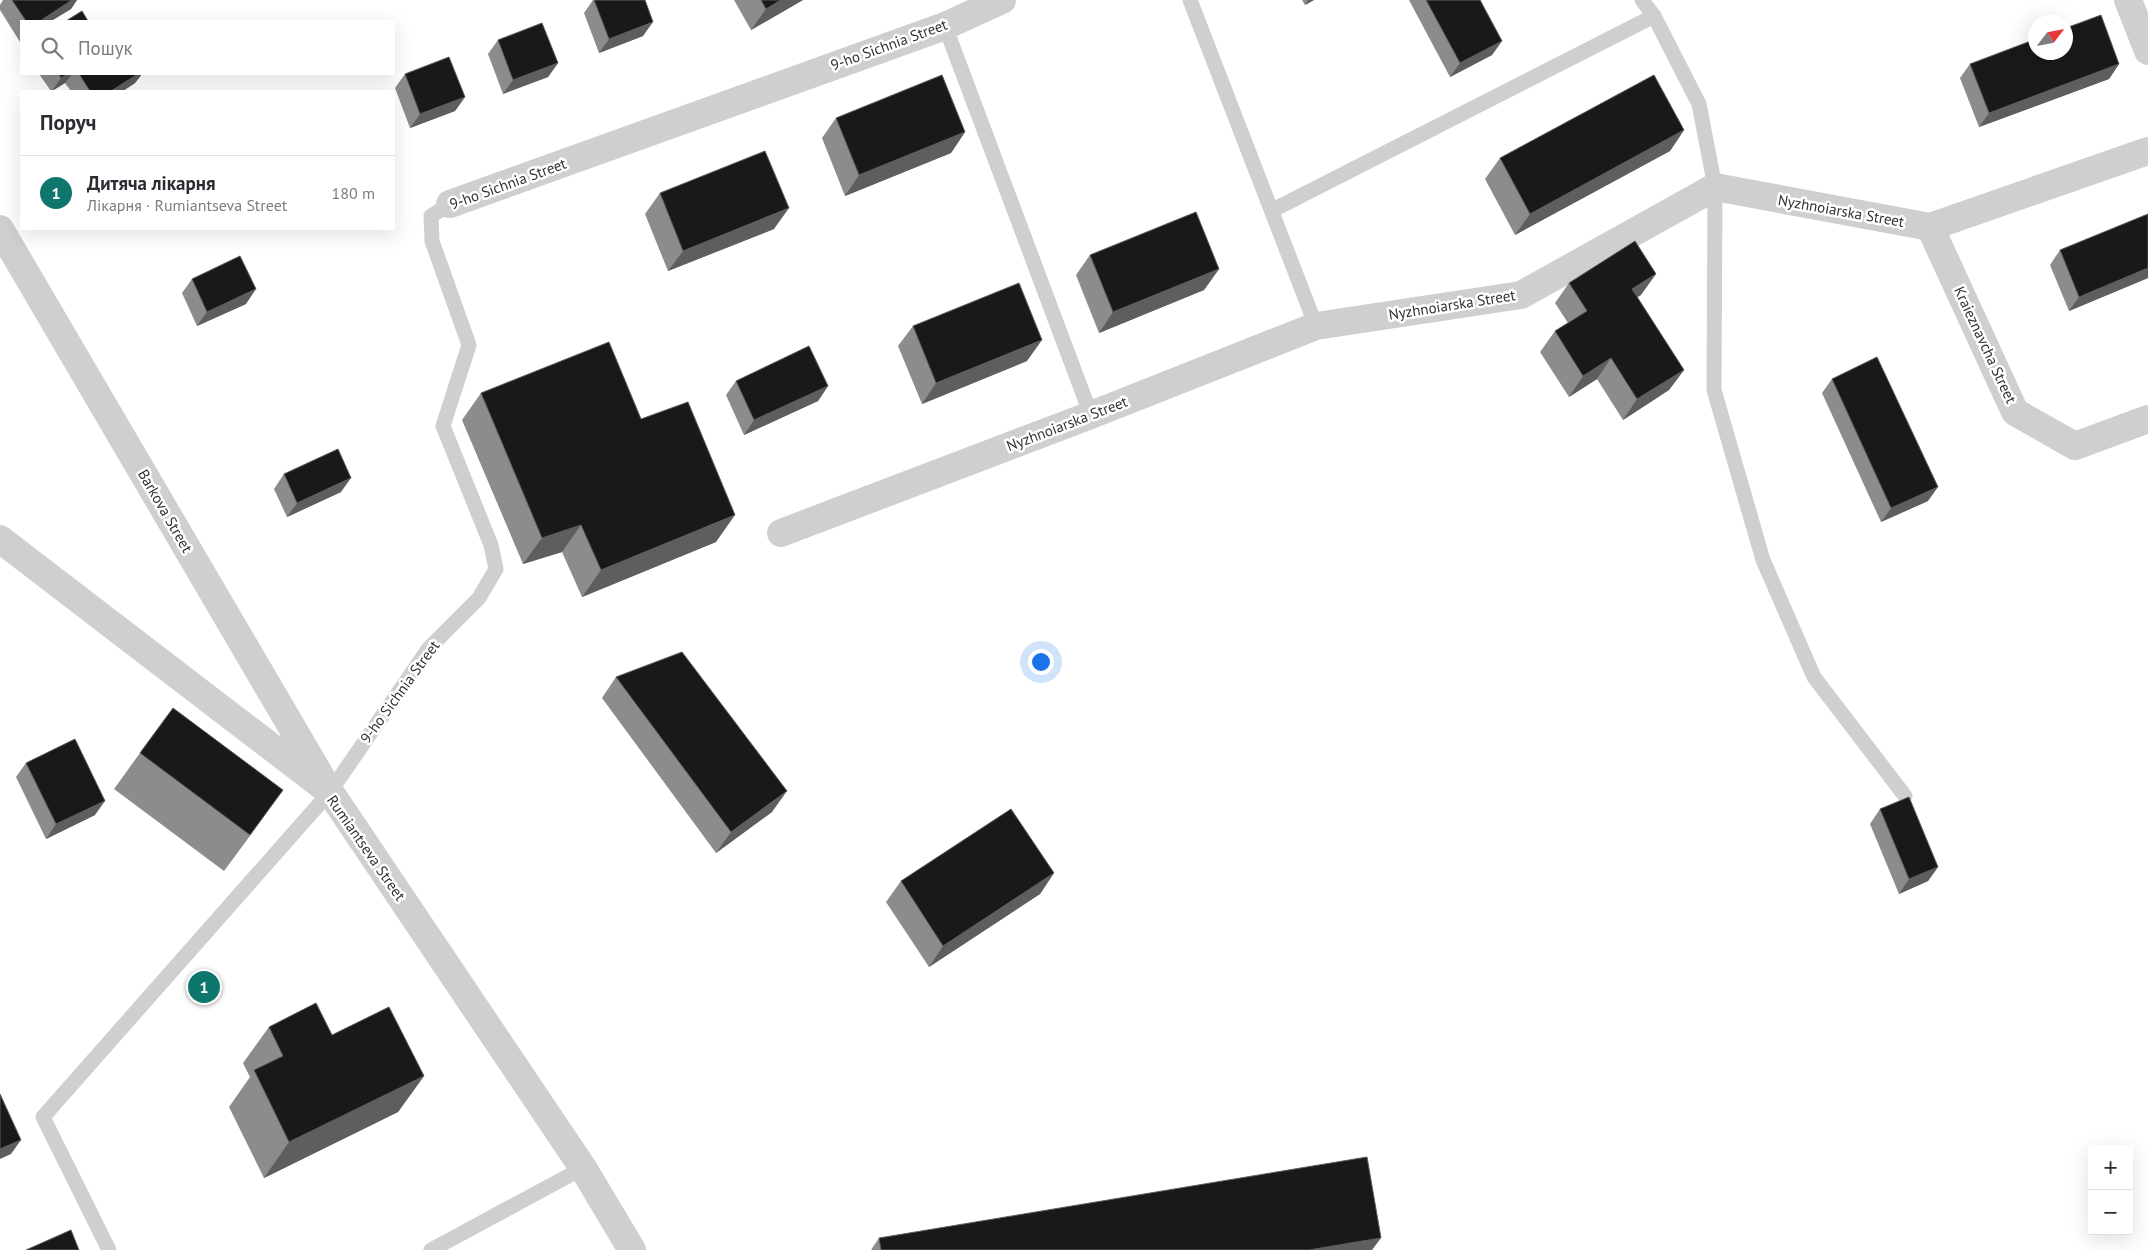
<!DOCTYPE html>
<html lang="uk">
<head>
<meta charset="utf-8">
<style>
  :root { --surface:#fff; --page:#f2f2f3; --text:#2b2b33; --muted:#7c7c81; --line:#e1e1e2; --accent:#0f766e }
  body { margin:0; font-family:"PT Sans",sans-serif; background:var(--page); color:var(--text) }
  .controls { position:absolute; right:15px; bottom:15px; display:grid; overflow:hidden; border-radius:0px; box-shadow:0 5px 20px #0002 }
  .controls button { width:45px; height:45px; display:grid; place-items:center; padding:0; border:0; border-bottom:1px solid var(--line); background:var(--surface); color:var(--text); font:25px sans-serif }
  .compass { position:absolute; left:2028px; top:15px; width:45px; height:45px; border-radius:50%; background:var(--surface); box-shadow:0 5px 20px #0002; rotate:58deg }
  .you { position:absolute; left:1040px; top:661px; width:18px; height:18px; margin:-12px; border:4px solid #fff; border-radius:50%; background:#1a73e8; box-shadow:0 0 0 8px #1a73e833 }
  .badge { display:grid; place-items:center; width:32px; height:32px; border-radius:50%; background:var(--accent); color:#fff; font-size:16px; font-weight:700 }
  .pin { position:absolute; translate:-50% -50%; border:2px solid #fff; box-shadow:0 1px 5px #0006 }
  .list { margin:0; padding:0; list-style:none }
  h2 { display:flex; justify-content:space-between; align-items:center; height:65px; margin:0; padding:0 20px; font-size:21px }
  h2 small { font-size:16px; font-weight:400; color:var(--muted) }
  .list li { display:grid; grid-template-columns:32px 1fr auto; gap:15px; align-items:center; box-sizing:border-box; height:75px; padding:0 20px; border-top:1px solid var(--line) }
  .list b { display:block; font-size:19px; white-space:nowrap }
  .list p { margin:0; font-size:16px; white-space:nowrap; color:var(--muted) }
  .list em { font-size:16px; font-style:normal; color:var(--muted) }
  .icon { flex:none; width:28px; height:28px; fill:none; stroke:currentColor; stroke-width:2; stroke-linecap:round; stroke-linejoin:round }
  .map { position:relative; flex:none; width:2148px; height:1250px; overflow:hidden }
  .search { position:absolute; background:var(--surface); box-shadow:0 5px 20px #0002; left:20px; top:20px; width:375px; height:55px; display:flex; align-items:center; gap:12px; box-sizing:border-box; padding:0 18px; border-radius:0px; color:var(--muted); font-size:19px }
  .panel { position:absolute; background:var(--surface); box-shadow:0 5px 20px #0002; left:20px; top:90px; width:375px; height:140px; border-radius:0px }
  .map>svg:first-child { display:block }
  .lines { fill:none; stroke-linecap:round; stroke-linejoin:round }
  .lane { stroke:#cfcfcf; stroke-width:15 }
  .street { stroke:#cfcfcf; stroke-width:28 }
  .wall { fill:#8c8c8c }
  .shaded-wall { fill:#5e5e5e }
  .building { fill:#191919; stroke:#5e5e5e }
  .labels { text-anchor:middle; stroke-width:5; stroke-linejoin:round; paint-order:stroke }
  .street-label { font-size:15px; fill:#323232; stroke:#fff }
</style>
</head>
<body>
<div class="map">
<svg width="2148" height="1250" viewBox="0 0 2148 1250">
  <rect width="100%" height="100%" fill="#fff"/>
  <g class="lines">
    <!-- lane -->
    <g class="lane">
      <polyline points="1190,0 1316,326"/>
      <polyline points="1642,0 1654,16 1699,104 1715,187 1714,390 1763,560 1814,677 1905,796"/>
      <polyline points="945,26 1091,415"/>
      <polyline points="1273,210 1654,16"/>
      <polyline points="330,792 429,648 479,598 496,569 491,545 443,426 469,345 432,241 431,216 450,204"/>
      <polyline points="109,1250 43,1117 329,793"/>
      <polyline points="431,1250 583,1168"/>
    </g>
    <!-- street -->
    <g class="street">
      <polyline points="2128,0 2148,51"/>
      <polyline points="450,204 945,26 1002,0"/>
      <polyline points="1930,227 2015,412 2075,446 2148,419"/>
      <polyline points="0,229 324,782"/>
      <polyline points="781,533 1091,415 1316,326 1521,295 1715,187 1930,227 2148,151"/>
      <polyline points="0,539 330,792 583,1168 632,1250"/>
    </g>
  </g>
  <!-- wall -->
  <g class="wall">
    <polygon points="3,0 77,0 71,9 51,21 21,21 21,41 20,42 0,10 0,5"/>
    <polygon points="593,0 645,0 643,36 599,53 584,13"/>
    <polygon points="734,0 803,0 751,30"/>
    <polygon points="1302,0 1314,0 1305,5"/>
    <polygon points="1409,0 1480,0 1502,41 1492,55 1450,77"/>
    <polygon points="498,40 558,63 548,77 503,94 488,54"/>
    <polygon points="1970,64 2119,64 2109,79 1979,127 1960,78"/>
    <polygon points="39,74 142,74 135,83 123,91 71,91 65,83 52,91 51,91"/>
    <polygon points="405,74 465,97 455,111 410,128 395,88"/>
    <polygon points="836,118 965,132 951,153 845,196 822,138"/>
    <polygon points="1684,130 1670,151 1515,235 1485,179 1500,158"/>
    <polygon points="660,193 774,229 668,271 645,214"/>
    <polygon points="2148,214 2148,278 2069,311 2050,265 2060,250"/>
    <polygon points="1090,255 1219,269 1204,290 1099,333 1076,275"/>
    <polygon points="192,279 246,304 197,326 182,293"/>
    <polygon points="1569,283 1641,295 1637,297 1684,370 1669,390 1623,420 1597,379 1569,397 1540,352 1555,331 1568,323 1555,303"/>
    <polygon points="913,326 1027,361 922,404 898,346"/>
    <polygon points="1832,379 1928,501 1881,522 1822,393"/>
    <polygon points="736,381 828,386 818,401 744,435 726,395"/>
    <polygon points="481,393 641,419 716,542 582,597 562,552 523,564 462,420"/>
    <polygon points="284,474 341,492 287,517 274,489"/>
    <polygon points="616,677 772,812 716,853 602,698"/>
    <polygon points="140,753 257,826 224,871 114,789"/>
    <polygon points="26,763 95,815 46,839 16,777"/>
    <polygon points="1880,809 1938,867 1928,881 1899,894 1870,824"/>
    <polygon points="1054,873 1040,894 929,967 886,902 901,881"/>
    <polygon points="269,1027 424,1076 398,1112 264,1178 229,1107 250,1077 243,1063"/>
    <polygon points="879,1238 1372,1250 871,1250"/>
  </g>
  <!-- shaded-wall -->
  <g class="shaded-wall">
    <polygon points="72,0 77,0 71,9 51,21 40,21"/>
    <polygon points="781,0 803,0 751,30 766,9"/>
    <polygon points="1308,0 1314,0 1305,5"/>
    <polygon points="653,22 643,36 599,53 609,39"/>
    <polygon points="1502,41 1492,55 1450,77 1460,63"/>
    <polygon points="558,63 548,77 503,94 513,80"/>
    <polygon points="2119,64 2109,79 1979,127 1989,113"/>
    <polygon points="67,74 72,74 65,83 52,91 61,78"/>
    <polygon points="138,74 142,74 135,83 123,91 111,91"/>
    <polygon points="465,97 455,111 410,128 420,114"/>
    <polygon points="1684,130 1670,151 1515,235 1530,214"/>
    <polygon points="965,132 951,153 845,196 859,175"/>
    <polygon points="789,208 774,229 668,271 683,251"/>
    <polygon points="2148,268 2148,278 2069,311 2079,297"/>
    <polygon points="1219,269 1204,290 1099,333 1113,312"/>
    <polygon points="1656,274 1641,295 1617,310 1632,289"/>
    <polygon points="256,289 246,304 197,326 207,312"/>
    <polygon points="1042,340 1027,361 922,404 936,383"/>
    <polygon points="1611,358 1597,379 1569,397 1583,376"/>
    <polygon points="1684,370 1669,390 1623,420 1637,399"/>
    <polygon points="828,386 818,401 744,435 754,420"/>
    <polygon points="351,478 341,492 287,517 297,503"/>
    <polygon points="1938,487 1928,501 1881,522 1891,508"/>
    <polygon points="735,515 716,542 582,597 601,570"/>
    <polygon points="581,525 562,552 523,564 542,538"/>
    <polygon points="283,790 257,826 224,871 250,835"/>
    <polygon points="787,791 772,812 716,853 731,832"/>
    <polygon points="105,801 95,815 46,839 56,824"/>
    <polygon points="1938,867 1928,881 1899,894 1909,879"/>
    <polygon points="1054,873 1040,894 929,967 943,946"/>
    <polygon points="424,1076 398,1112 264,1178 289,1142"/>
    <polygon points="21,1140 11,1154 0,1159 0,1149"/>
    <polygon points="1381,1238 1372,1250 1309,1250"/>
  </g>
  <!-- building -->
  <g class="building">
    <polygon points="12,0 72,0 40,21 26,21"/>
    <polygon points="594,0 645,0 653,22 609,39"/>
    <polygon points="761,0 781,0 766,9"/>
    <polygon points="1426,0 1480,0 1502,41 1460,63"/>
    <polygon points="82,11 88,21 66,21"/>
    <polygon points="2101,15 2119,64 1989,113 1970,64 2036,39 2036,52 2066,52 2066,28"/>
    <polygon points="542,23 558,63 513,80 498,40"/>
    <polygon points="449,57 465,97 420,114 405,74"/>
    <polygon points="59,74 67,74 61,78"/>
    <polygon points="79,74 138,74 111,91 90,91"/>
    <polygon points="942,75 965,132 859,175 836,118"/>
    <polygon points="1654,75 1684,130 1530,214 1500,158"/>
    <polygon points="765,151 789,208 683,251 660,193"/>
    <polygon points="1196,212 1219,269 1113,312 1090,255"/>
    <polygon points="2148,214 2148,268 2079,297 2060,250"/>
    <polygon points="1635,241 1656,274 1632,289 1684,370 1637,399 1611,358 1583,376 1555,331 1587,311 1569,283"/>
    <polygon points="240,256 256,289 207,312 192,279"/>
    <polygon points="1019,283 1042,340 936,383 913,326"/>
    <polygon points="609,342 641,419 688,402 735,515 601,570 581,525 542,538 481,393"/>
    <polygon points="809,346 828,386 754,420 736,381"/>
    <polygon points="1877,357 1938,487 1891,508 1832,379"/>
    <polygon points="338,449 351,478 297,503 284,474"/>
    <polygon points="682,652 787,791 731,832 616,677"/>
    <polygon points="173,708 283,790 250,835 140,753"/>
    <polygon points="75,739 105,801 56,824 26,763"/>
    <polygon points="1909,797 1938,867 1909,879 1880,809"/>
    <polygon points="1011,809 1054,873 943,946 901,881"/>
    <polygon points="316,1003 332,1035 389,1007 424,1076 289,1142 254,1070 283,1056 269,1027"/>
    <polygon points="0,1094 21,1140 0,1149"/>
    <polygon points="1367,1157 1381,1238 1309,1250 881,1250 879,1238"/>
    <polygon points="71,1230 79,1250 26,1250"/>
  </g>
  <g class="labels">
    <!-- street labels -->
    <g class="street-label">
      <text transform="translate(889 45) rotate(-20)" y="5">9-ho Sichnia Street</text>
      <text transform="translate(508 184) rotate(-20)" y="5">9-ho Sichnia Street</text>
      <text transform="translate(1841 211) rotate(10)" y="5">Nyzhnoiarska Street</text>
      <text transform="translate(1452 305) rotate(-9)" y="5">Nyzhnoiarska Street</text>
      <text transform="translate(1985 345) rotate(65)" y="5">Kraieznavcha Street</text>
      <text transform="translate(1067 424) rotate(-21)" y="5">Nyzhnoiarska Street</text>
      <text transform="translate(165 511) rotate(60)" y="5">Barkova Street</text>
      <text transform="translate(400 692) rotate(-54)" y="5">9-ho Sichnia Street</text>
      <text transform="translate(366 848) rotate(55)" y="5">Rumiantseva Street</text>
    </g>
  </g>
</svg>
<div class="controls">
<button>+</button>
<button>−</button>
</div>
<svg class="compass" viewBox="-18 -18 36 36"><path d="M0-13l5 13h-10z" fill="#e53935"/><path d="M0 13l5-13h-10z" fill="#7c7c81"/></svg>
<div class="you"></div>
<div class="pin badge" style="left:204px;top:987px">1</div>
<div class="search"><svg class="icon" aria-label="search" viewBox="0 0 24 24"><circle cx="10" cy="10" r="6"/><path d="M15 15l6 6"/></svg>Пошук</div>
<section class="panel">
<h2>Поруч<small></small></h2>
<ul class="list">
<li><span class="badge">1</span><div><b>Дитяча лікарня</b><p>Лікарня · Rumiantseva Street</p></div><em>180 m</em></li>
</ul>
</section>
</div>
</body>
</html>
